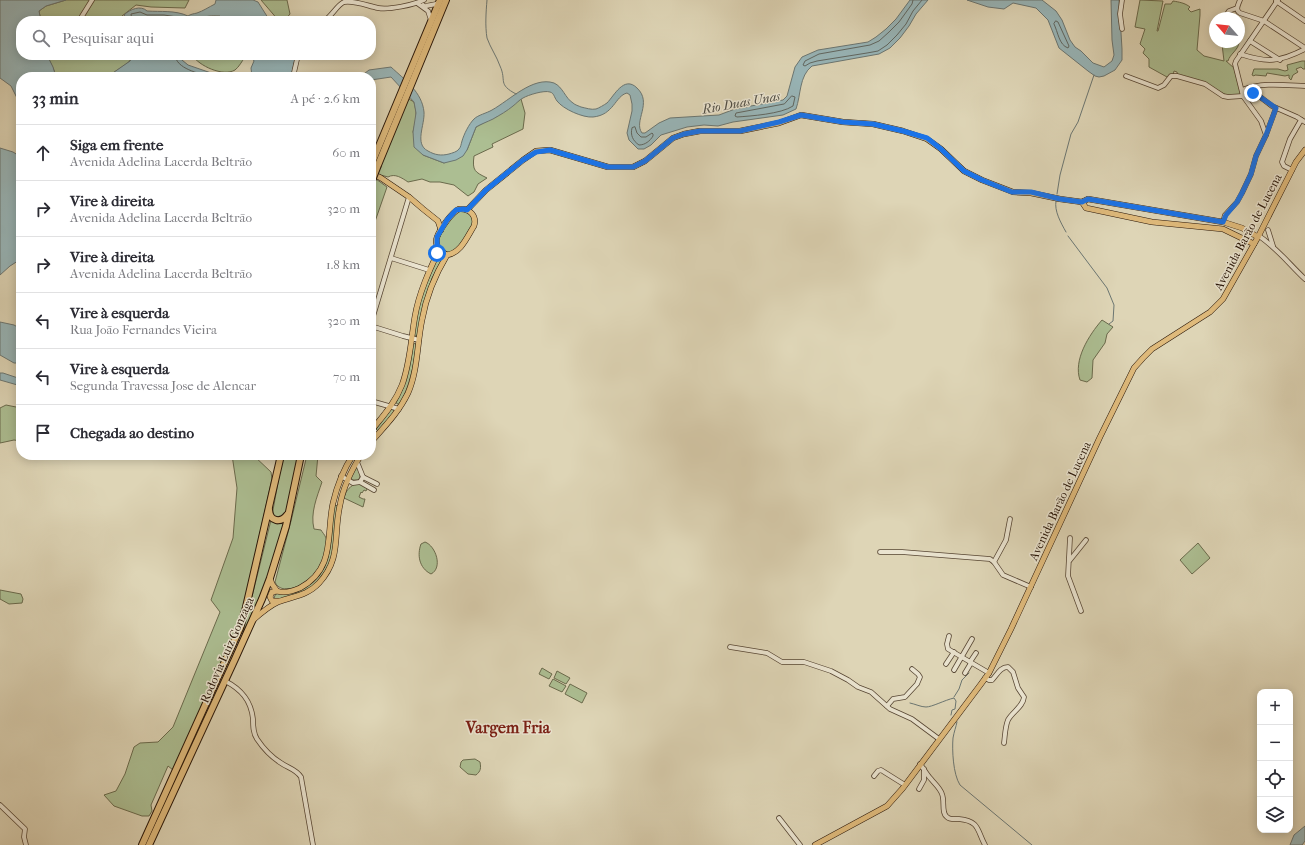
<!DOCTYPE html>
<html lang="pt">
<head>
<meta charset="utf-8">
<style>
  :root { --surface:#fff; --page:#f7f7f7; --text:#2b2b33; --muted:#7c7c81; --line:#e1e1e2 }
  body { margin:0; font-family:"IM FELL French Canon",serif; background:var(--page); color:var(--text) }
  .controls { position:absolute; right:12px; bottom:12px; display:grid; overflow:hidden; border-radius:8px; box-shadow:0 2px 10px #0003 }
  .controls button { width:36px; height:36px; display:grid; place-items:center; padding:0; border:0; border-bottom:1px solid var(--line); background:var(--surface); color:var(--text); font:20px sans-serif }
  .compass { position:absolute; left:1209px; top:12px; width:36px; height:36px; border-radius:50%; background:var(--surface); box-shadow:0 2px 10px #0003; rotate:298deg }
  .stop { position:absolute; width:12px; height:12px; margin:-9px; border:3px solid #1a73e8; border-radius:50%; background:#fff }
  .stop.end { background:#1a73e8; border-color:#fff; box-shadow:0 1px 4px #0008 }
  .list { margin:0; padding:0; list-style:none }
  h2 { display:flex; justify-content:space-between; align-items:center; height:52px; margin:0; padding:0 16px; font-size:17px }
  h2 small { font-size:13px; font-weight:400; color:var(--muted) }
  .list li { display:grid; grid-template-columns:26px 1fr auto; gap:12px; align-items:center; box-sizing:border-box; height:56px; padding:0 16px; border-top:1px solid var(--line) }
  .list b { display:block; font-size:15px; white-space:nowrap }
  .list p { margin:0; font-size:13px; white-space:nowrap; color:var(--muted) }
  .list em { font-size:13px; font-style:normal; color:var(--muted) }
  .icon { flex:none; width:22px; height:22px; fill:none; stroke:currentColor; stroke-width:2; stroke-linecap:round; stroke-linejoin:round }
  .map { position:relative; flex:none; width:1305px; height:845px; overflow:hidden }
  .search { position:absolute; background:var(--surface); box-shadow:0 2px 10px #0003; left:16px; top:16px; width:360px; height:44px; display:flex; align-items:center; gap:10px; box-sizing:border-box; padding:0 14px; border-radius:16px; color:var(--muted); font-size:15px }
  .panel { position:absolute; background:var(--surface); box-shadow:0 2px 10px #0003; left:16px; top:72px; width:360px; height:388px; border-radius:16px }
  .map>svg:first-child { display:block }
  .green { fill:#acbe92; stroke:#6a6a4c }
  .water { fill:#98b6b9; stroke:#6b7672 }
  .lines { fill:none; stroke-linecap:round; stroke-linejoin:round }
  .shore { stroke:#606660; stroke-width:1 }
  .stream { stroke:#6b7672; stroke-width:1 }
  .minor-casing { stroke:#564533; stroke-width:5.5 }
  .major-casing { stroke:#281507; stroke-width:6 }
  .highway-casing { stroke:#281507; stroke-width:8 }
  .minor { stroke:#eae4d0; stroke-width:4 }
  .major { stroke:#dfba7b; stroke-width:5 }
  .highway { stroke:#dfba7b; stroke-width:6 }
  .highway-bridge-casing { stroke:#281507; stroke-width:8; stroke-linecap:butt }
  .highway-bridge { stroke:#dfba7b; stroke-width:6 }
  .route { stroke:#1a73e8; stroke-width:5 }
  .labels { text-anchor:middle; stroke-width:3; stroke-linejoin:round; paint-order:stroke }
  .street-label { font-size:12px; fill:#281507; stroke:#eae4d0 }
  .water-label { font-size:13px; font-style:italic; fill:#4f4d45; stroke:#eae4d0 }
  .district-label { font-size:16px; font-weight:bold; fill:#7a1f14; stroke:#eae4d0 }
</style>
</head>
<body>
<div class="map">
<svg width="1305" height="845" viewBox="0 0 1305 845">
  <rect width="100%" height="100%" fill="#ded5b6"/>
  <filter id="stains"><feTurbulence type="fractalNoise" baseFrequency=".005" numOctaves="4"/><feColorMatrix values="0 0 0 0 .2 0 0 0 0 .09 0 0 0 0 .02 0 0 0 .5 -.17"/></filter>
  <radialGradient id="worn" r=".72"><stop offset=".6" stop-color="#630" stop-opacity="0"/><stop offset="1" stop-color="#630" stop-opacity=".3"/></radialGradient>
  <!-- green -->
  <g class="green">
    <polygon points="66,0 189,0 185,8 151,7 136,5 122,16 129,21 41,21 39,11 46,6"/>
    <polygon points="261,0 287,0 290,14 284,21 279,21"/>
    <path d="M1140 0 1163 1 1157 31H1158L1165 4H1171L1173 1C1179 2 1185 3 1190 7L1188 9 1191 12 1200 9V15L1197 50 1204 56 1224 61 1222 44 1239 43C1238 50 1230 54 1228 61H1226L1234 68 1241 95 1228 96 1205 83 1178 76 1177 72 1174 71 1173 75 1167 77 1149 67V59L1143 53 1145 49 1140 44 1145 29 1135 27Z"/>
    <polygon points="47,55 134,55 128,63 107,77 57,77"/>
    <path d="M192 55H244L245 57C242 61 239 67 235 70 223 77 199 66 192 55Z"/>
    <polygon points="1302,61 1305,61 1305,69 1303,69 1301,67 1296,69 1298,72 1293,75 1291,80 1289,78 1289,75 1285,76 1267,73 1266,76 1255,75 1254,76 1252,75 1254,69 1278,69 1285,71 1288,70 1287,65"/>
    <path d="M407 98 414 102 416 111V119L413 132 423 155 444 163 467 150 476 127 497 116 521 99 525 113 523 129 492 144 493 147 474 156C472 171 475 172 487 178L478 184 474 192 468 196 454 185 440 182H430L422 179 408 182C402 178 395 173 388 177L377 174Z"/>
    <polygon points="376,179 387,187 371,233 371,193"/>
    <path d="M458 211 468 212 474 221 459 248 449 253 439 249C436 236 447 224 455 213Z"/>
    <polygon points="440,251 445,254 432,278 426,296 417,336 412,336 422,293"/>
    <path d="M1102 320 1113 327 1107 334 1105 343 1093 360 1092 378 1087 382 1080 380C1073 360 1089 335 1102 320Z"/>
    <path d="M412 343 416 344V346C414 367 409 386 400 405L396 403 403 388Z"/>
    <polygon points="6,405 21,408 21,441 14,440 0,443 0,408"/>
    <polygon points="390,409 394,410 394,412 378,431 375,428"/>
    <polygon points="232,455 253,455 271,472 272,479 257,546 253,568 238,629 173,770 168,766 151,805 152,811 149,816 142,816 114,806 104,795 116,791 125,774 134,747 140,743 158,742 173,727 220,612 211,600 233,538 237,488"/>
    <polygon points="283,455 301,455 288,513 284,517 275,517 273,515 273,510"/>
    <path d="M307 455H318L316 476 322 482C317 497 310 513 314 529L321 530C322 532 325 535 326 538 329 551 321 568 311 577 303 586 281 596 275 582L291 521Z"/>
    <path d="M356 467 358 468C359 473 362 476 358 480H351L350 479Z"/>
    <path d="M355 484C360 484 364 484 367 489L366 491 364 490 362 493 361 492 359 497 363 499H365L363 507 344 498C346 491 348 488 355 484Z"/>
    <path d="M336 505 338 507 334 556 317 585 290 599H274L275 595C280 591 287 594 293 593 296 592 301 590 304 588 335 572 330 536 334 506Z"/>
    <polygon points="271,520 277,524 285,522 277,555 240,645"/>
    <path d="M425 542C436 546 443 568 431 574 419 568 417 555 421 544Z"/>
    <polygon points="1198,543 1210,558 1192,574 1180,560"/>
    <polygon points="0,590 21,594 23,599 22,603 9,604 0,599"/>
    <polygon points="542,668 552,674 549,679 539,674"/>
    <polygon points="557,671 570,678 566,684 554,678"/>
    <polygon points="553,679 566,686 562,692 549,686"/>
    <polygon points="570,684 587,693 582,703 565,694"/>
    <path d="M475 759 480 762C481 768 481 771 476 775L468 774 460 767 461 762 463 760Z"/>
  </g>
  <!-- water -->
  <g class="water">
    <polygon points="0,0 66,0 46,6 39,11 41,21 21,21 21,55 47,55 53,67 56,77 21,77 21,103 18,100 11,86 0,78"/>
    <path d="M216 0H253L258 2 270 21H224L220 16C215 16 208 15 204 18L205 21H129L124 15C130 9 141 5 147 11 161 12 175 10 188 16 191 14 193 14 197 13 203 11 209 7 215 4Z"/>
    <path d="M910 0H928L916 14 909 26 900 38 890 48 879 54 812 66C799 76 801 95 796 109L783 115 733 122 718 126 704 125 687 127 661 135 651 145 644 149H638L629 140 627 133 632 111V104L630 95 627 93C615 96 614 115 593 117 583 118 563 109 557 101 554 97 554 93 550 92 544 90 528 95 523 98 519 100 517 103 513 106 507 111 500 115 493 119 487 122 481 124 476 127L467 150 463 156 456 160 444 163 423 155 414 147 413 132 416 113 414 102 391 77 371 80V77H360L369 70 391 67C405 80 422 92 424 112 425 125 414 144 428 151 435 155 441 156 449 154 452 153 457 152 459 149 461 147 461 144 462 141 464 134 469 124 474 119 478 115 487 113 492 110 510 100 533 76 554 83 563 87 565 98 573 103 575 105 579 106 581 107 586 108 591 110 596 109 599 108 604 105 607 103 614 96 624 75 637 88 653 103 633 121 642 133H645L659 123 670 118 719 115 735 109 783 100 787 96 795 67 802 57 818 50 868 42 876 37 886 29 896 19Z"/>
    <polygon points="967,0 1042,0 1056,11 1062,20 1070,40 1075,47 1081,51 1093,63 1104,67 1112,61 1114,55 1112,40 1111,0 1119,0 1122,49 1122,60 1115,70 1104,76 1099,77 1095,76 1088,71 1059,48 1048,20 1036,8 1013,3 1004,9 988,7"/>
    <polygon points="134,55 176,55 188,65 217,75 228,74 236,77 107,77 130,61"/>
    <polygon points="251,55 296,55 291,77 252,77 251,68 254,61"/>
    <polygon points="0,148 13,152 21,157 21,259 10,266 0,275"/>
    <polygon points="0,322 14,325 21,329 21,363 14,363 0,355"/>
    <polygon points="0,373 3,373 21,379 21,386 0,380"/>
    <polygon points="1305,826 1305,841 1302,845 1290,845 1294,835"/>
  </g>
  <g class="lines">
    <!-- shore -->
    <g class="shore">
      <polyline points="913,0 912,4 899,22 889,32 879,41 870,45 819,54 805,61 803,65 805,66 810,63 817,61 867,53 878,51 887,45 897,35 906,24 913,11 922,0"/>
      <polyline points="132,21 131,14 140,12 147,15 164,15 177,17 187,19 198,17 200,18 200,21"/>
      <path d="M1056 21 1058 22 1069 46 1068 48C1059 45 1058 32 1054 24Z"/>
      <path d="M175 55C176 69 199 73 210 77"/>
      <path d="M792 96 795 97 793 106C781 114 751 116 737 117L735 116 736 113 784 104Z"/>
      <path d="M635 127 637 133 641 137H646L652 133 653 134V136C650 141 645 145 639 145 633 141 630 135 632 128Z"/>
    </g>
    <!-- stream -->
    <g class="stream">
      <path d="M487 0C486 12 485 26 487 38 490 47 497 57 500 66 507 81 497 84 516 94"/>
      <polyline points="1057,194 1060,175 1071,134 1078,122 1094,75"/>
      <path d="M1056 201C1054 211 1061 223 1066 232"/>
      <polyline points="1068,236 1107,288 1114,305 1113,321 1109,324"/>
      <polyline points="954,697 959,689 962,680 969,673"/>
      <path d="M910 703C915 704 921 707 926 707 932 707 945 700 954 698L956 701 955 709 952 710 951 715"/>
      <path d="M957 722C956 727 954 732 953 738 952 750 953 774 960 785L1032 845"/>
    </g>
    <!-- minor casing -->
    <g class="minor-casing">
      <g id="minor">
        <polyline points="1122,0 1120,14 1122,29"/>
        <path d="M1240 0C1238 5 1235 10 1240 13L1264 21 1305 48"/>
        <polyline points="1276,1 1305,21"/>
        <polyline points="417,3 428,11 431,20"/>
        <path d="M423 5 424 7C429 4 433 6 438 3"/>
        <polyline points="1227,18 1227,14 1229,11 1237,8"/>
        <polyline points="79,21 92,0"/>
        <path d="M324 21C332 16 337 5 344 2 354 0 368 6 378 8 389 10 413 5 424 0"/>
        <polyline points="1250,41 1280,60"/>
        <polyline points="1229,42 1229,43"/>
        <path d="M1240 54C1267 63 1280 62 1305 49"/>
        <polyline points="1126,76 1158,88 1164,85 1171,76 1177,76 1205,84 1223,96 1228,97 1243,96"/>
        <polyline points="293,77 298,55"/>
        <path d="M1242 90C1262 82 1284 85 1305 86"/>
        <polyline points="1243,90 1259,96 1272,106 1297,117 1305,122"/>
        <polyline points="1266,135 1261,121 1243,96 1235,64 1236,61 1278,0"/>
        <polyline points="1292,170 1284,166 1282,162 1290,139 1301,120"/>
        <polyline points="1223,222 1225,215 1237,202 1242,193 1251,174 1256,156 1266,135 1276,108"/>
        <polyline points="1268,230 1273,246"/>
        <path d="M1259 236C1277 248 1289 264 1305 279"/>
        <polyline points="391,258 429,270"/>
        <polyline points="371,323 409,197"/>
        <polyline points="371,326 403,336 419,340"/>
        <polyline points="371,401 399,409"/>
        <polyline points="341,476 353,483 360,482 363,477 357,462"/>
        <polyline points="363,477 377,484"/>
        <polyline points="360,482 374,490"/>
        <polyline points="1070,538 1068,576 1081,611"/>
        <polyline points="880,552 902,552 990,559 994,562 1003,575 1031,587"/>
        <polyline points="1070,560 1086,540"/>
        <polyline points="994,562 1006,540 1010,519"/>
        <polyline points="949,636 947,644 948,649 989,673"/>
        <polyline points="730,647 767,653 782,662 804,662 831,671 848,680 858,687 871,692 890,709 912,719 939,739"/>
        <polyline points="970,662 976,653"/>
        <polyline points="946,664 954,652"/>
        <polyline points="954,670 972,639"/>
        <polyline points="965,673 971,663"/>
        <path d="M985 678 989 680H992C997 675 1000 667 1008 667L1013 672 1018 688 1024 697C1023 707 1012 712 1008 720 1005 727 1005 736 1004 743"/>
        <path d="M225 681C241 689 251 700 253 719 253 726 253 733 257 739 263 748 273 758 281 763 288 768 296 769 301 777L313 845"/>
        <polyline points="887,706 893,699 905,697 917,684 920,677 918,674 912,669"/>
        <path d="M920 764C924 769 927 775 931 779 935 784 940 788 942 794 945 801 941 813 947 817 950 820 955 819 959 819 980 821 977 831 985 845"/>
        <polyline points="874,776 878,771 881,770 905,785"/>
        <polyline points="919,789 924,780 924,769"/>
        <polyline points="0,805 25,829 24,837 26,845"/>
        <polyline points="779,818 800,845"/>
      </g>
    </g>
    <!-- major casing -->
    <g class="major-casing">
      <g id="major">
        <polyline points="371,173 381,178 409,197 423,209 438,221 441,230"/>
        <polyline points="1082,202 1086,208 1152,222 1223,229 1254,244"/>
        <path d="M459 209C470 208 477 216 474 226 467 237 461 253 447 255L439 250C437 246 435 242 437 237 440 229 452 212 459 209Z"/>
        <polyline points="467,210 486,190 523,160 536,151 550,150 608,167 633,167 645,161 673,138 684,134 700,131 740,131 779,123 801,115 843,122 873,124 903,131 927,139 941,149 964,171 982,180 1013,192 1031,193 1060,199 1082,202 1088,199 1223,222 1242,228 1258,237"/>
        <path d="M371 431C383 416 395 403 402 385 410 364 411 339 415 316 419 293 429 271 439 250"/>
        <path d="M371 442C385 426 399 412 408 393 418 370 417 344 422 320 426 297 435 275 447 255"/>
        <path d="M270 578 272 584 277 591C285 594 293 591 300 588 336 569 326 534 333 503 337 486 343 470 353 455"/>
        <polyline points="277,591 272,592 270,597 272,601 279,601"/>
        <path d="M253 620C261 613 269 606 278 602 293 596 307 596 319 583 342 558 333 535 340 505 343 487 351 471 361 455"/>
        <polyline points="815,845 887,806 903,788 981,684 989,673 1011,629 1100,437 1134,368 1143,358 1152,349 1210,312 1223,299 1258,237 1296,162 1305,150"/>
      </g>
    </g>
    <!-- highway casing -->
    <g class="highway-casing">
      <g id="highway">
        <polyline points="371,165 440,0"/>
        <polyline points="378,165 446,0"/>
        <path d="M269 510C270 522 281 523 287 515"/>
        <polyline points="142,845 240,628 246,607 281,455"/>
        <polyline points="149,845 235,659 262,599 270,578 286,526 301,455"/>
      </g>
    </g>
    <!-- minor -->
    <use href="#minor" class="minor"/>
    <!-- major -->
    <use href="#major" class="major"/>
    <!-- highway -->
    <use href="#highway" class="highway"/>
    <!-- highway-bridge casing -->
    <g class="highway-bridge-casing">
      <polyline id="highway-bridge" points="371,183 378,165"/>
    </g>
    <!-- highway-bridge -->
    <use href="#highway-bridge" class="highway-bridge"/>
  </g>
  <g class="lines">
    <!-- route -->
    <polyline class="route" points="437,253 439,250 437,244 437,237 447,220 456,210 463,209 467,210 486,190 523,160 536,152 550,150 608,167 633,167 645,161 673,138 684,134 700,131 740,131 779,122 801,115 843,122 873,124 903,131 927,138 941,149 964,171 982,180 1012,192 1031,192 1060,199 1082,202 1088,199 1223,222 1226,215 1237,202 1242,193 1251,174 1256,156 1266,135 1276,108 1260,97 1253,93"/>
  </g>
  <g class="labels">
    <!-- street labels -->
    <g class="street-label">
      <text transform="translate(1248 232) rotate(-62)" y="4">Avenida Barão de Lucena</text>
      <text transform="translate(1060 501) rotate(-65)" y="4">Avenida Barão de Lucena</text>
      <text transform="translate(227 650) rotate(-66)" y="4">Rodovia Luiz Gonzaga</text>
    </g>
    <!-- water labels -->
    <g class="water-label">
      <text transform="translate(741 102) rotate(-10)" y="5">Rio Duas Unas</text>
    </g>
    <!-- district labels -->
    <g class="district-label">
      <text x="508" y="733">Vargem Fria</text>
    </g>
  </g>
  <rect width="100%" height="100%" filter="url(#stains)"/>
  <rect width="100%" height="100%" fill="url(#worn)"/>
</svg>
<div class="controls">
<button>+</button>
<button>−</button>
<button><svg class="icon" aria-label="locate" viewBox="0 0 24 24"><circle cx="12" cy="12" r="6"/><path d="M12 2v4M12 18v4M2 12h4M18 12h4"/></svg></button>
<button><svg class="icon" aria-label="layers" viewBox="0 0 24 24"><path d="M12 4l9 5-9 5-9-5zM3 14l9 5 9-5"/></svg></button>
</div>
<svg class="compass" viewBox="-18 -18 36 36"><path d="M0-13l5 13h-10z" fill="#e53935"/><path d="M0 13l5-13h-10z" fill="#7c7c81"/></svg>
<div class="stop" style="left:437px;top:253px"></div>
<div class="stop end" style="left:1253px;top:93px"></div>
<div class="search"><svg class="icon" aria-label="search" viewBox="0 0 24 24"><circle cx="10" cy="10" r="6"/><path d="M15 15l6 6"/></svg>Pesquisar aqui</div>
<section class="panel">
<h2>33 min<small>A pé · 2.6 km</small></h2>
<ul class="list">
<li><svg class="icon" aria-label="ahead" viewBox="0 0 24 24"><path d="M12 20V5M6 11l6-6 6 6"/></svg><div><b>Siga em frente</b><p>Avenida Adelina Lacerda Beltrão</p></div><em>60 m</em></li>
<li><svg class="icon" aria-label="right" viewBox="0 0 24 24"><path d="M7 20v-9h11M14 6l5 5-5 5"/></svg><div><b>Vire à direita</b><p>Avenida Adelina Lacerda Beltrão</p></div><em>320 m</em></li>
<li><svg class="icon" aria-label="right" viewBox="0 0 24 24"><path d="M7 20v-9h11M14 6l5 5-5 5"/></svg><div><b>Vire à direita</b><p>Avenida Adelina Lacerda Beltrão</p></div><em>1.8 km</em></li>
<li><svg class="icon" aria-label="left" viewBox="0 0 24 24"><path d="M17 20v-9H6M10 6l-5 5 5 5"/></svg><div><b>Vire à esquerda</b><p>Rua João Fernandes Vieira</p></div><em>320 m</em></li>
<li><svg class="icon" aria-label="left" viewBox="0 0 24 24"><path d="M17 20v-9H6M10 6l-5 5 5 5"/></svg><div><b>Vire à esquerda</b><p>Segunda Travessa Jose de Alencar</p></div><em>70 m</em></li>
<li><svg class="icon" aria-label="arrive" viewBox="0 0 24 24"><path d="M6 21V4h12l-3 4 3 4H6"/></svg><div><b>Chegada ao destino</b></div></li>
</ul>
</section>
</div>
</body>
</html>
